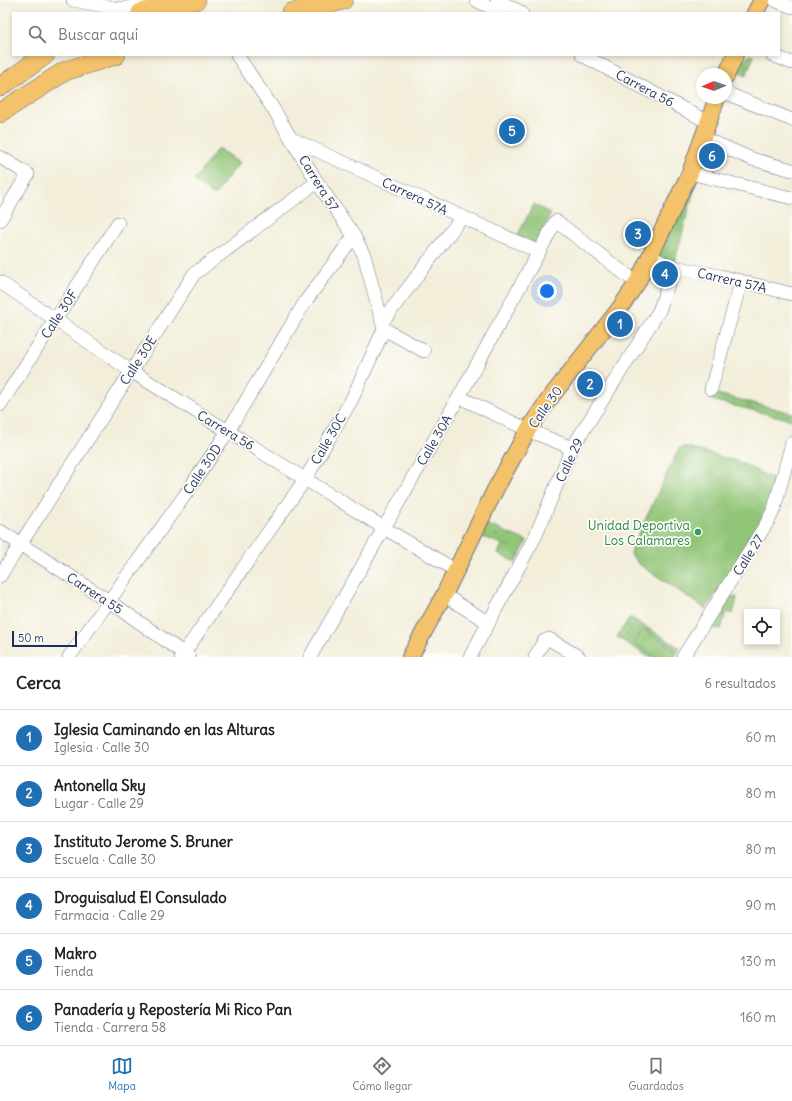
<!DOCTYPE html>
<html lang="es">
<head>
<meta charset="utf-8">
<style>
  :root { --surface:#fff; --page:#f6f6f6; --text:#202124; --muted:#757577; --line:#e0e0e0; --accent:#1f6fb2 }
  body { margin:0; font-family:Delius,sans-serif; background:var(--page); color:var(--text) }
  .controls { position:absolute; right:12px; bottom:12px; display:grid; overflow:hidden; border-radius:0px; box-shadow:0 2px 6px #0003 }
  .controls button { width:36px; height:36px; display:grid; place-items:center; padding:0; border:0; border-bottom:1px solid var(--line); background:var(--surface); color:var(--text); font:20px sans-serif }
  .compass { position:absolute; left:696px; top:68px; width:36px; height:36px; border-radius:50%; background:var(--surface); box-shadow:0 2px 6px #0003; rotate:268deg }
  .scale { position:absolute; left:12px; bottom:10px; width:65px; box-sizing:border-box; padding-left:4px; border:2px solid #1b2f5e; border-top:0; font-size:11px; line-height:14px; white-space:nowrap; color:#1b2f5e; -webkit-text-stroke:3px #fdfcf7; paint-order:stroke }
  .you { position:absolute; left:547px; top:291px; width:14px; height:14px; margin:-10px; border:3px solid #fff; border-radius:50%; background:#1a73e8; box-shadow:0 0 0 6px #1a73e833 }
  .badge { display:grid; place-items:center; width:26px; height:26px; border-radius:50%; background:var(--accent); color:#fff; font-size:13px; font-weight:700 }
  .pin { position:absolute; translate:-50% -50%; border:2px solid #fff; box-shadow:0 1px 4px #0006 }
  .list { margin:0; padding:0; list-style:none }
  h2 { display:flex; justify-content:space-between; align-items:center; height:52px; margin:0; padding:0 16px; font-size:17px }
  h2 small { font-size:13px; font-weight:400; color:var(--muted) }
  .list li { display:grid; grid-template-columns:26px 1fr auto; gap:12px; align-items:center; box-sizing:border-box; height:56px; padding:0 16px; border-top:1px solid var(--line) }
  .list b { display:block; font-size:15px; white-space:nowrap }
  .list p { margin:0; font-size:13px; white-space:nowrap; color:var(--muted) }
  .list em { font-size:13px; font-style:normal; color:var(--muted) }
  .icon { flex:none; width:22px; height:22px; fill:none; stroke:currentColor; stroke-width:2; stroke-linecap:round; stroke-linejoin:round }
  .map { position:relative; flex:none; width:792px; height:657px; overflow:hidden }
  .search { position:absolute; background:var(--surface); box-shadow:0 2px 6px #0003; left:12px; right:12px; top:12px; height:44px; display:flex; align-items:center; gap:10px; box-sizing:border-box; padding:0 14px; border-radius:0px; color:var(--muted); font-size:15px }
  .sheet { height:388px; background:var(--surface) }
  nav { display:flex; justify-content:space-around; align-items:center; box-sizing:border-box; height:56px; border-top:1px solid var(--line); background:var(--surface); font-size:11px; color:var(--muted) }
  nav a { display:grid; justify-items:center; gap:2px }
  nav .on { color:var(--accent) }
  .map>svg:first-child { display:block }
  .grass { fill:url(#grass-tufts); stroke:#567a6a }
  .park { fill:url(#park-dots); stroke:#567a6a }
  .garden { fill:#91c577; stroke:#567a6a }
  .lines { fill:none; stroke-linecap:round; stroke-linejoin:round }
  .minor-casing { stroke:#677289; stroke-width:14 }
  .major-casing { stroke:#677289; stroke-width:18 }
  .highway-casing { stroke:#677289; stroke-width:20 }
  .minor { stroke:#fff; stroke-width:13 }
  .major { stroke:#f3c26a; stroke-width:16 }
  .highway { stroke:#f3c26a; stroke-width:19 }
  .leisure-dot { fill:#2e9e5b; stroke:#fdfcf7; stroke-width:1.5 }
  .labels { text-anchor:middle; stroke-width:3.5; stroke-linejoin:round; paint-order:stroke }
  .street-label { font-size:13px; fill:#1b2f5e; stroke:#fdfcf7 }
  .leisure-label { font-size:13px; fill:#27864d; stroke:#fdfcf7; text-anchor:end }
</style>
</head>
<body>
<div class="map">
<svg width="792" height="657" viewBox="0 0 792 657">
  <defs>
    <pattern id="grass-tufts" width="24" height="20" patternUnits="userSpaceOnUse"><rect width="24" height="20" fill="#91c577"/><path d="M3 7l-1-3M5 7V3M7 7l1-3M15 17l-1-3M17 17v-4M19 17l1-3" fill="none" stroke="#76a065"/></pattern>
    <pattern id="park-dots" width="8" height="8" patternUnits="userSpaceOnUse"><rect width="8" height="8" fill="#91c577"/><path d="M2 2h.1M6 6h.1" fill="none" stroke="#76a065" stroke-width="1.8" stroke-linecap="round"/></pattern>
  </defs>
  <rect width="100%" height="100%" fill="#fdfcf7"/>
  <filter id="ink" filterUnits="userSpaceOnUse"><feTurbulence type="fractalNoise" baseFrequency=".025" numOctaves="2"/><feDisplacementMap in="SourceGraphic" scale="8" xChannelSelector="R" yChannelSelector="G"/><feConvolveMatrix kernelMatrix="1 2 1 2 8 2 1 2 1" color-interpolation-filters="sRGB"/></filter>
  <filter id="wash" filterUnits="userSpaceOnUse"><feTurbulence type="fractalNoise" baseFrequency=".012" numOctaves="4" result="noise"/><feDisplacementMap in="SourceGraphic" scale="16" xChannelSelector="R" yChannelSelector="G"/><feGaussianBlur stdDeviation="0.9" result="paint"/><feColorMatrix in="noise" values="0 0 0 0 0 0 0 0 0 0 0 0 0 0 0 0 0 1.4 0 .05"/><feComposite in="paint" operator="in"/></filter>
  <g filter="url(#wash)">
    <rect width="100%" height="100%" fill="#f3eeda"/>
    <!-- grass -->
    <g class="grass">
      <polygon points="750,55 754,56 746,76 738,72 743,59 749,57"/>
      <polygon points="713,393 792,413 792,420 711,400"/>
      <polygon points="486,524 527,541 516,562 498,554 502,544 480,536"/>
      <polygon points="729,596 737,597 733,614 726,612 721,629 711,627"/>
    </g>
    <!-- park -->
    <g class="park">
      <polygon points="693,178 697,179 674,264 655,256"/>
      <polygon points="630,617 680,648 675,657 649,657 617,637"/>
    </g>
    <!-- garden -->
    <g class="garden">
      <polygon points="218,148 239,163 214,196 194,181"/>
      <polygon points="534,204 551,214 535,245 517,236"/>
      <polygon points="686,447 739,462 775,480 772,502 764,518 706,609 639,564 631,555 633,546 679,448"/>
      <polygon points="643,629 675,650 671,657 657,657 634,643"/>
    </g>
  </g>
  <g filter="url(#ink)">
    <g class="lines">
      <!-- minor casing -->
      <g class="minor-casing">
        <g id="minor">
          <polyline points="73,0 114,8 126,8 151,2"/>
          <polyline points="476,0 501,13"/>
          <polyline points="497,0 522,13"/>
          <polyline points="774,0 792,7"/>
          <polyline points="582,55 708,122"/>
          <polyline points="772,55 792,63"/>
          <polyline points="726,93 792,120"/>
          <polyline points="703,138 752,159 792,170"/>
          <polyline points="292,139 539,252"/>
          <polyline points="0,157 28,174 0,220"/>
          <polyline points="690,173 792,198"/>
          <polyline points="650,257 674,267 720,276 792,294"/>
          <polyline points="0,282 131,371 384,528 457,571"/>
          <polyline points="383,321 462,217"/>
          <polyline points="384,329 424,351"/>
          <polyline points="711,389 741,281"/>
          <polyline points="459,397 528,430 572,448"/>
          <polyline points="0,405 118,223"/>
          <polyline points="0,531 109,601 189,657"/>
          <polyline points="0,576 194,274 317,182"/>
          <polyline points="444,595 489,623"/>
          <polyline points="69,657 185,495 228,431 305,302 354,236"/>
          <polyline points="181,657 306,478 352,399 384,329 364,255 354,236 317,182 274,110 237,55"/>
          <polyline points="310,657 459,397 556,221 637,283"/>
          <polyline points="470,657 536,535 572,448 659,311 674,267"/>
          <polyline points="535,657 544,641 549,639 579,657"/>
          <polyline points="683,657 768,521 774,509 792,443"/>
        </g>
      </g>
      <!-- major casing -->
      <g class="major-casing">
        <g id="major">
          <polyline points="755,13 762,0"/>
          <polyline points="726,76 735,55"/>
          <polyline points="410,657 444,595 495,490 528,430 547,402 620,308 637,283 690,173 717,98"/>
        </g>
      </g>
      <!-- highway casing -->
      <g class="highway-casing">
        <g id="highway">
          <polyline points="141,13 196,0"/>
          <polyline points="291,13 343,0"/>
          <polyline points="0,87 45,55"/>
          <polyline points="0,113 65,71 116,55"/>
        </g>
      </g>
      <!-- minor -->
      <use href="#minor" class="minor"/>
      <!-- major -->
      <use href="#major" class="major"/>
      <!-- highway -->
      <use href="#highway" class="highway"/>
    </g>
  </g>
  <!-- markers -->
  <circle class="leisure-dot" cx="698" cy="532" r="4"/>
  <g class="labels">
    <!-- street labels -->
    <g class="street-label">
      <text transform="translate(645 88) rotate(28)" y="5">Carrera 56</text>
      <text transform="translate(319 183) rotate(58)" y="5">Carrera 57</text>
      <text transform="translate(415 196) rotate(25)" y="5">Carrera 57A</text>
      <text transform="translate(732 280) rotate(13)" y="5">Carrera 57A</text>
      <text transform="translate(59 314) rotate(-57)" y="5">Calle 30F</text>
      <text transform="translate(138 360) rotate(-57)" y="5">Calle 30E</text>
      <text transform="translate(545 407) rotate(-55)" y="5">Calle 30</text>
      <text transform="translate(226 430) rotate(31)" y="5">Carrera 56</text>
      <text transform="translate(328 439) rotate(-60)" y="5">Calle 30C</text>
      <text transform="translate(434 440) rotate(-60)" y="5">Calle 30A</text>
      <text transform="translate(569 460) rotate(-65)" y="5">Calle 29</text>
      <text transform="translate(202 469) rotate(-56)" y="5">Calle 30D</text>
      <text transform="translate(748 555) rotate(-58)" y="5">Calle 27</text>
      <text transform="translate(95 593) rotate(33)" y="5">Carrera 55</text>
    </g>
    <!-- leisure labels -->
    <g class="leisure-label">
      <text x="690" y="530">Unidad Deportiva<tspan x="690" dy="15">Los Calamares</tspan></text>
    </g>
  </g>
</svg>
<div class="controls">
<button><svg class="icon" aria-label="locate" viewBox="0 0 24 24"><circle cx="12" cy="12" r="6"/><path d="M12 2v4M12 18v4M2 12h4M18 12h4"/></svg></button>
</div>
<svg class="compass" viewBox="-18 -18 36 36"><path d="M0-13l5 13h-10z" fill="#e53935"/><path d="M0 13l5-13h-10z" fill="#757577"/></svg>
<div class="scale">50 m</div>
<div class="you"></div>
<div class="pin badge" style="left:620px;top:324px">1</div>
<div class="pin badge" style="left:590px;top:384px">2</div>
<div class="pin badge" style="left:638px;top:234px">3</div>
<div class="pin badge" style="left:665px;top:274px">4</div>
<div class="pin badge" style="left:512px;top:131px">5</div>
<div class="pin badge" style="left:712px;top:156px">6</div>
<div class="search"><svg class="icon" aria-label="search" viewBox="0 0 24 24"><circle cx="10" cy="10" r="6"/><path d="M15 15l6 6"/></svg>Buscar aquí</div>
</div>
<section class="sheet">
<h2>Cerca<small>6 resultados</small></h2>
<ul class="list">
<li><span class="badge">1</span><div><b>Iglesia Caminando en las Alturas</b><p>Iglesia · Calle 30</p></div><em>60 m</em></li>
<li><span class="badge">2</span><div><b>Antonella Sky</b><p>Lugar · Calle 29</p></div><em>80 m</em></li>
<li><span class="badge">3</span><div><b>Instituto Jerome S. Bruner</b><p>Escuela · Calle 30</p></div><em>80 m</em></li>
<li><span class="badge">4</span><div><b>Droguisalud El Consulado</b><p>Farmacia · Calle 29</p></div><em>90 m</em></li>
<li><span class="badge">5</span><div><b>Makro</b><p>Tienda</p></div><em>130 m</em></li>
<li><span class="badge">6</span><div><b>Panadería y Repostería Mi Rico Pan</b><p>Tienda · Carrera 58</p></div><em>160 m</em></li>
</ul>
</section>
<nav>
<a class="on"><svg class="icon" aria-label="map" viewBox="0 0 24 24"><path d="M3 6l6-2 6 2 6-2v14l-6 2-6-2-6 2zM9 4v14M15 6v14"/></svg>Mapa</a>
<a><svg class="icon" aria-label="directions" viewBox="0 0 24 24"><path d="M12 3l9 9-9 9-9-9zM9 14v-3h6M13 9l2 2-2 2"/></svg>Cómo llegar</a>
<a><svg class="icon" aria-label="saved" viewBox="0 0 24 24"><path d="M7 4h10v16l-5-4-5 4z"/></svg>Guardados</a>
</nav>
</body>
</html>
